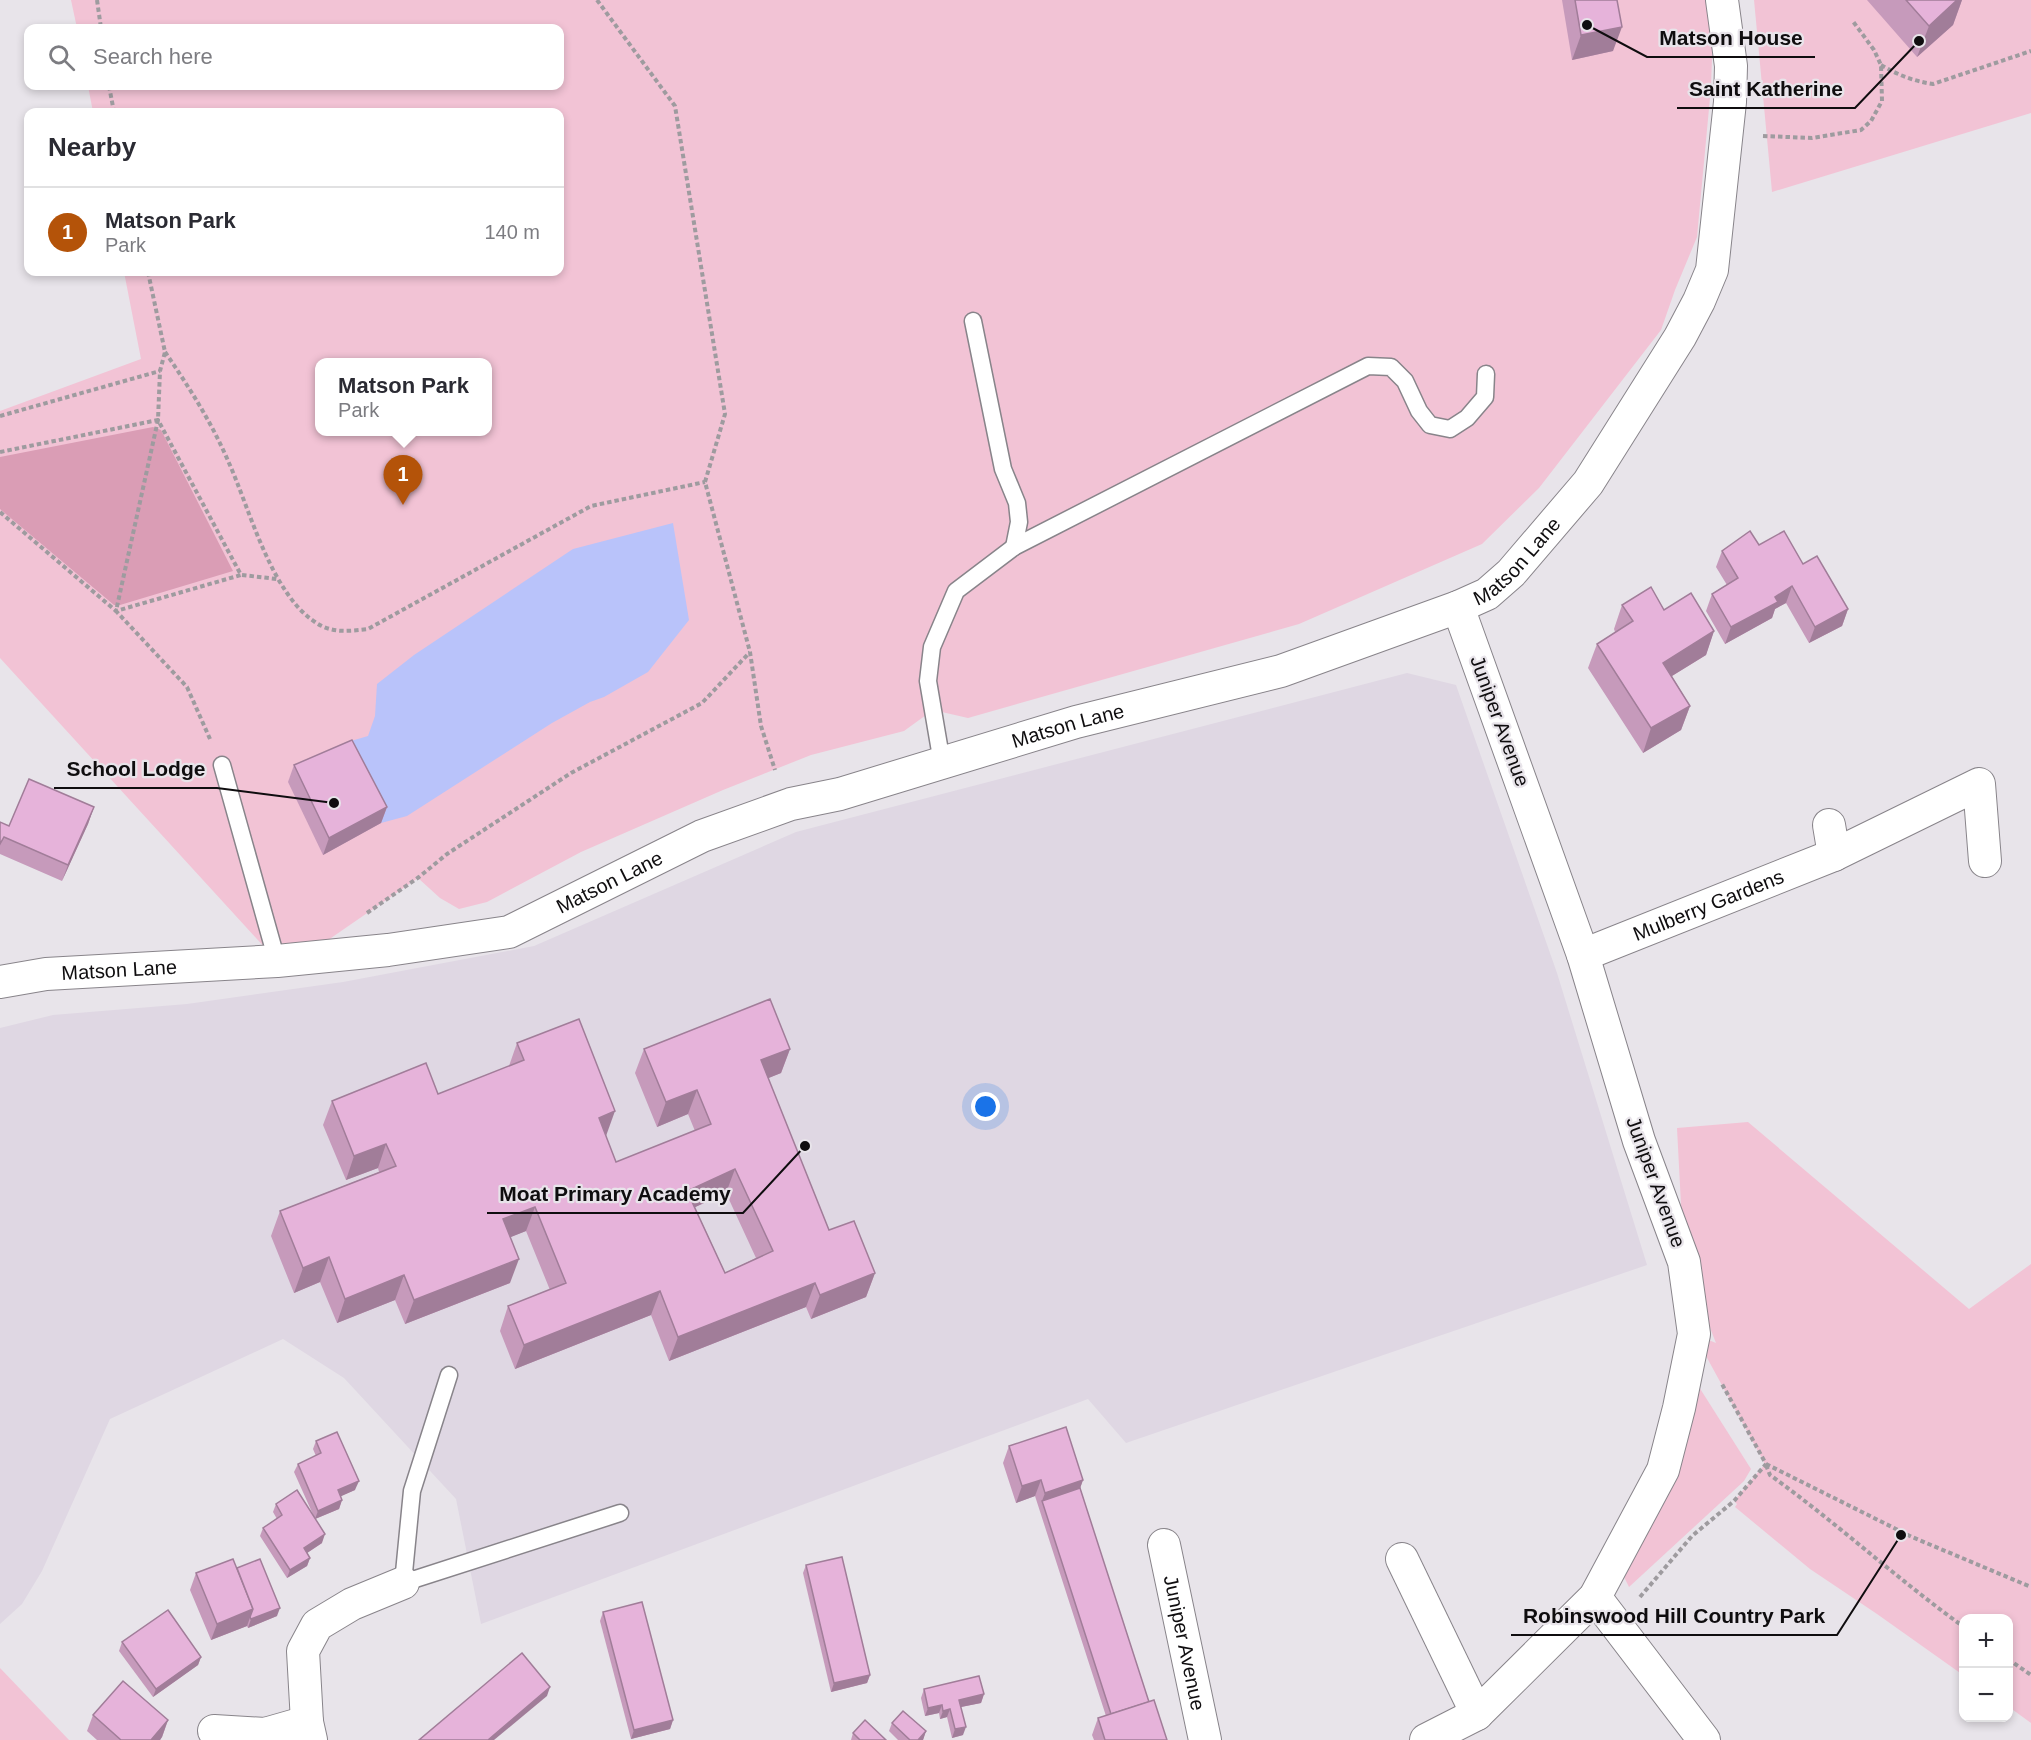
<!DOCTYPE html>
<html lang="en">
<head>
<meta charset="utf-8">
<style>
  :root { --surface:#fff; --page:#f7f7f7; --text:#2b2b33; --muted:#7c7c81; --line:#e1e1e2; --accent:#b45309 }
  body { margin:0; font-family:Arial,sans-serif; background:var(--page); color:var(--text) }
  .controls { position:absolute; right:18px; bottom:18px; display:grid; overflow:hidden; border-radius:12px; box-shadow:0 3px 9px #0003 }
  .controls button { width:54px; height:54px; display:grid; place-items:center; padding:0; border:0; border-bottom:2px solid var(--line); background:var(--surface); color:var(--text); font:30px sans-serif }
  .you { position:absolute; left:986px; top:1107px; width:21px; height:21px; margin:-15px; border:4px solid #fff; border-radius:50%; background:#1a73e8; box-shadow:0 0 0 9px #1a73e833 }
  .badge { display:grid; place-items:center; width:39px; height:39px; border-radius:50%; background:var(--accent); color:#fff; font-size:20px; font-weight:700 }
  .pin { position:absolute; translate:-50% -50px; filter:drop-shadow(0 2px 3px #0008) }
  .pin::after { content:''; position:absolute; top:32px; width:21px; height:18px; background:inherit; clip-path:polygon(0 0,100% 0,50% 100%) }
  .popup { position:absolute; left:315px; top:358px; width:177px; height:78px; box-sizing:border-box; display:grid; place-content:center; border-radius:12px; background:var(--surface); filter:drop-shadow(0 2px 4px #0005); font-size:20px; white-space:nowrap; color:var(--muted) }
  .popup b { font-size:22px; color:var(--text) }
  .popup::after { content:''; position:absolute; left:50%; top:100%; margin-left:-12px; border:12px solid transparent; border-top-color:var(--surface) }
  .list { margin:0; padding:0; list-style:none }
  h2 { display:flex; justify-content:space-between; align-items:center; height:78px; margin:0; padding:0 24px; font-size:26px }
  h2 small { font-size:20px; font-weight:400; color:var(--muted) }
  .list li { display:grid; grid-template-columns:39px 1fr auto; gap:18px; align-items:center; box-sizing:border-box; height:90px; padding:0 24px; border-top:2px solid var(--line) }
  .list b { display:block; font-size:22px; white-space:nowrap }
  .list p { margin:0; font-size:20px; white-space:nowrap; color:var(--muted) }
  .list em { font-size:20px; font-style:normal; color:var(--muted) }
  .icon { flex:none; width:33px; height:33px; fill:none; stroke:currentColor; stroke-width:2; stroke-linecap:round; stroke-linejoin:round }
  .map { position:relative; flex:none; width:2031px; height:1740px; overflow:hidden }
  .search { position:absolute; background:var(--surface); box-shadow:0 3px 9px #0003; left:24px; top:24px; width:540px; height:66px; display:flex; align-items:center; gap:15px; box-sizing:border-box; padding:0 21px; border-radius:12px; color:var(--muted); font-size:22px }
  .panel { position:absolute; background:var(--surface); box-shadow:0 3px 9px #0003; left:24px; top:108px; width:540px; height:168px; border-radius:12px }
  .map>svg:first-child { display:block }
  .built { fill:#dfd7e3 }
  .green { fill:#f2c3d5; fill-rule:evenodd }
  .forest { fill:#da9db5 }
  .water { fill:#b9c3fa }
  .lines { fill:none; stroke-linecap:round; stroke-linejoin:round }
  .lane-casing { stroke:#88848a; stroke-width:19 }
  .street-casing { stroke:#88848a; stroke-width:34 }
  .path { stroke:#9e9b9f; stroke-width:4; stroke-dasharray:4.5 3; stroke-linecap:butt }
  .lane { stroke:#fff; stroke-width:16 }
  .street { stroke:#fff; stroke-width:32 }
  .wall { fill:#c69abb; fill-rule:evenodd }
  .shaded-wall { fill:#a17d99 }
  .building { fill:#e6b3da; stroke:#a17d99; stroke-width:1.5; fill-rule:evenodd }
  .labels { text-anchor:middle; stroke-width:4.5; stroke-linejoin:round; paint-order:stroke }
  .street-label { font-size:20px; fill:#0f0d0f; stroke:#e8e4ea }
  .leader { fill:none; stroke:#0f0d0f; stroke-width:2 }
  .callout-dot { fill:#0f0d0f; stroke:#e8e4ea; stroke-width:2 }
  .callout-label { font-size:21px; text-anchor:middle; font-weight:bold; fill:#0f0d0f; stroke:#e8e4ea; stroke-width:4.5; stroke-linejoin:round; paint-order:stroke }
</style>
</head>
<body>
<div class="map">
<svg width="2031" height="1740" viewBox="0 0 2031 1740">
  <rect width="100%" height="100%" fill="#e8e4ea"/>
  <!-- built -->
  <polygon class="built" points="1407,673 1456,685 1557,973 1647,1265 1126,1443 1088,1399 481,1624 456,1499 344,1378 283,1339 110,1419 42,1571 22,1604 0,1624 0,1028 53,1015 187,1004 343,982 534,946 796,832"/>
  <!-- green -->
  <g class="green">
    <path d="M71 0H1714L1711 87 1697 237 1675 290 1661 330 1539 488 1482 544 1299 624 968 718 933 710 904 731 811 755 723 790 581 852 487 902 459 909 440 898 418 878 302 958 277 961 0 658V411L141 359 124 272H560V112H93L88 86H560V28H77ZM319 362H487V432H319Z"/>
    <polygon points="1754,0 2031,0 2031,113 1772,192"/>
    <polygon points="1748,1122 1969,1309 2031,1264 2031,1723 2009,1707 2008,1618 1964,1618 1963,1675 1877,1614 1810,1569 1735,1507 1737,1504 1734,1501 1765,1464 1694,1334 1716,1343 1684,1262 1677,1128"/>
    <polygon points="1699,1387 1751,1469 1744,1481 1629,1587 1620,1569"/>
    <polygon points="0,1668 69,1740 0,1740"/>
  </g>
  <!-- forest -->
  <polygon class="forest" points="153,427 161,430 233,571 120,605 114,605 0,509 0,457"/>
  <!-- water -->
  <polygon class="water" points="673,523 689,620 648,672 604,697 590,702 552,723 407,816 381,823 351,741 368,736 375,716 377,684 414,655 573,549"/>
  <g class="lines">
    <!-- lane casing -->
    <g class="lane-casing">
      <g id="lane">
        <polyline points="973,321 1003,469 1017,503 1019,522 1014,547"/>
        <polyline points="942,763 928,681 932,647 956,591 1014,547 1368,366 1391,367 1405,381 1419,411 1430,425 1450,429 1467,418 1485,397 1486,374"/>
        <polyline points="222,765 277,961"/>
        <polyline points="449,1375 412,1491 403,1583 620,1513"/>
      </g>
    </g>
    <!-- street casing -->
    <g class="street-casing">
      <g id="street">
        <polyline points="1829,825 1834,855"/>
        <path id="s1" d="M1583 955 1834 855 1979 784 1985 861"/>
        <path id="s2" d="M0 982 46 974 277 961 388 950 509 932 702 836 791 804 840 794 1076 722 1281 671 1458 607 1487 594 1511 573 1588 483 1680 337 1699 301 1712 270 1730 102 1731 66 1722 0"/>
        <path id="s3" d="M1164 1545 1205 1740"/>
        <polyline points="1402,1559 1477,1714"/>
        <polyline points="1595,1597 1704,1740"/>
        <polyline points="214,1731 265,1734 307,1722"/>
        <polyline points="311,1740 307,1722 303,1651 317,1625 352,1604 403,1583"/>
        <polyline points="1426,1740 1477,1714 1595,1597 1663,1470 1679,1408 1694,1334 1684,1262 1639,1141 1583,955 1458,607"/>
      </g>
    </g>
    <!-- path -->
    <g class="path">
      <polyline points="97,0 101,28"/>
      <polyline points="597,0 675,106 725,414 705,482 750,652 761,726 775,770"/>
      <path d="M1881 65C1898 75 1913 81 1933 84L2031 51"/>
      <polyline points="109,86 114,112"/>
      <polyline points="1763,136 1812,138 1861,130 1871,121 1882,101 1881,65 1874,50 1852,20"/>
      <polyline points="148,272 165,352 160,371 158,420 116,611 187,687 210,739"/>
      <path d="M165 352C189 387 212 423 229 463 250 510 271 593 315 622 332 634 349 631 368 629L591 506 705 482"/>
      <polyline points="0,416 160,371"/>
      <polyline points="0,452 158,420 241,575 116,611 0,512"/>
      <polyline points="242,575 277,579"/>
      <polyline points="367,913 419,877 447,854 571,773 702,703 750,652"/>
      <polyline points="1766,1464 1912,1537 2031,1587"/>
      <path d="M1766 1465 1770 1475C1837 1523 1897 1579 1964 1627"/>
      <polyline points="1640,1597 1692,1536 1734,1501 1766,1464 1722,1384"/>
      <polyline points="2008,1659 2031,1675"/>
    </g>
    <!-- lane -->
    <use href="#lane" class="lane"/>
    <!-- street -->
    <use href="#street" class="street"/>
  </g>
  <!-- wall -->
  <g class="wall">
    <polygon points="1562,0 1617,0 1613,51 1572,60"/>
    <polygon points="1867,0 1962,0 1953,25 1917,57"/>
    <polygon points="1759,545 1803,564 1848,609 1842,626 1809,643 1786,603 1775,609 1772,618 1725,644 1706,611 1712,594 1727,585 1716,567 1722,551"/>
    <polygon points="1622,605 1664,610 1714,631 1706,655 1672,676 1690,706 1681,730 1643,753 1588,668 1597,644 1615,632 1614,629"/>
    <polygon points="294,765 387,807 381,823 323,855 288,782"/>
    <polygon points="94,807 88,824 62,881 0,854 0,822 9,826"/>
    <path d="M517 1043 606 1136 616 1162 695 1131 688 1114 657 1127 635 1073 644 1049H790L781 1073 768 1078 829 1230 875 1273 866 1297 811 1319 806 1307 669 1361 651 1315 515 1369 500 1331 508 1306 550 1290 526 1231 510 1237V1283L405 1324 395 1300 337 1323 320 1282 294 1293 271 1236 280 1211 379 1172 378 1168 346 1180 323 1125 332 1101 438 1094 509 1066ZM726 1193 756 1258 725 1273 695 1207Z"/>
    <polygon points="316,1441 355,1490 340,1496 342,1500 339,1509 315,1519 294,1472 298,1464 316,1456 313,1449"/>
    <polygon points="1009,1446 1083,1480 1080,1488 1149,1702 1167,1740 1094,1740 1092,1735 1098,1718 1106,1716 1035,1496 1016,1503 1003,1463"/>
    <polygon points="276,1504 322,1543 307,1553 310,1558 307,1566 287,1578 260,1536 263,1528 277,1519 273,1512"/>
    <polygon points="806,1565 870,1675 867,1683 831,1692 803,1573"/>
    <polygon points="237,1568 277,1616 248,1628 247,1626 211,1640 190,1590 196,1573"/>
    <polygon points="603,1612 673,1720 670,1729 631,1739 600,1621"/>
    <polygon points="122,1642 201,1657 198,1665 153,1697 119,1651"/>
    <polygon points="924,1689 984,1694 981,1703 961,1707 963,1735 952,1738 947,1717 940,1719 939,1713 925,1716 921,1698"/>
    <polygon points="93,1715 168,1720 162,1737 160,1740 97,1740 87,1731"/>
    <polygon points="892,1723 926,1731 923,1740 898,1740 889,1731"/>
    <polygon points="853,1733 886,1740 851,1740"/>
  </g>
  <!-- shaded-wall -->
  <g class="shaded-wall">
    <polygon points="1957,0 1962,0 1953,25 1917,57 1929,26"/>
    <polygon points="1622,27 1613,51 1572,60 1581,35"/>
    <polygon points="1792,586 1786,603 1775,609 1772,618 1725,644 1731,627 1775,597"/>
    <polygon points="1848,609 1842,626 1809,643 1815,627"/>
    <polygon points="1714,631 1706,655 1654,687 1663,663"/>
    <polygon points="1690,706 1681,730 1643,753 1651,728"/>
    <polygon points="94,807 88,824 62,881 68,865"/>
    <polygon points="387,807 381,823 323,855 329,838"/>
    <polygon points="790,1049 781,1073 752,1085 761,1060"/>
    <polygon points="697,1090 688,1114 657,1127 666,1102"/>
    <polygon points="615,1111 606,1136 599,1118"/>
    <polygon points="386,1144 378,1168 346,1180 354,1156"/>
    <polygon points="735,1169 726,1193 678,1215 687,1191"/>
    <polygon points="535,1207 526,1231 494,1244 503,1219"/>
    <polygon points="329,1257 320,1282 294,1293 303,1268"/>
    <polygon points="519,1259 510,1283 405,1324 414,1300"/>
    <polygon points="875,1273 866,1297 811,1319 820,1295"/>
    <polygon points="404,1275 395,1300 337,1323 345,1299"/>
    <polygon points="815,1283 806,1307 669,1361 678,1337"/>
    <polygon points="660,1291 651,1315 515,1369 524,1345"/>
    <polygon points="1041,1480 1035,1496 1016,1503 1022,1486"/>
    <polygon points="1083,1480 1077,1497 1042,1501 1039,1509 1045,1493"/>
    <polygon points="359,1481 355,1490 335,1499 338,1490"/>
    <polygon points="342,1500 339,1509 315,1519 318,1511"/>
    <polygon points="325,1534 322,1543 301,1557 304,1548"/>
    <polygon points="310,1558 307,1566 287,1578 290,1570"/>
    <polygon points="280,1608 277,1616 248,1628 251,1619"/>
    <polygon points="253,1609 247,1626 211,1640 217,1624"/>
    <polygon points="201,1657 198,1665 153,1697 156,1689"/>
    <polygon points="870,1675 867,1683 831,1692 834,1683"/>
    <polygon points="550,1687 547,1696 494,1740 488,1740"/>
    <polygon points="984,1694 981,1703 956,1708 959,1700"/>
    <polygon points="942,1705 939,1713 925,1716 928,1708"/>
    <polygon points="950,1709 947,1717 940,1719 943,1711"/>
    <polygon points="168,1720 162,1737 160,1740 151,1740"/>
    <polygon points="673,1720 670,1729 631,1739 634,1730"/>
    <polygon points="966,1727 963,1735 952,1738 955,1729"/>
    <polygon points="926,1731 923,1740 918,1740"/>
  </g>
  <!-- building -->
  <g class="building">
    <polygon points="1575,0 1617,0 1622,27 1581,35"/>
    <polygon points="1906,0 1957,0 1929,26"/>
    <polygon points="1750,531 1759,545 1784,531 1803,564 1817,556 1848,609 1815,627 1792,586 1775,597 1778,602 1731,627 1712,594 1738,578 1722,551"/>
    <polygon points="1651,587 1664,610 1691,593 1714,631 1663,663 1690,706 1651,728 1597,644 1633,621 1622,605"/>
    <polygon points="352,740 387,807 329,838 294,765"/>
    <polygon points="29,779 94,807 68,865 4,837 0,844 0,822 9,826"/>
    <path d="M770 999 790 1049 761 1060 829 1230 854 1221 875 1273 820 1295 815 1283 678 1337 660 1291 524 1345 508 1306 566 1283 535 1207 503 1219 519 1259 414 1300 404 1275 345 1299 329 1257 303 1268 280 1211 396 1166 386 1144 354 1156 332 1101 426 1063 438 1094 524 1060 517 1043 579 1019 615 1111 599 1118 616 1162 711 1124 697 1090 666 1102 644 1049ZM735 1169 773 1251 725 1273 687 1191Z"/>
    <polygon points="1066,1427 1083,1480 1045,1493 1041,1480 1022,1486 1009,1446"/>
    <polygon points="337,1432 359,1481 338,1490 342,1500 318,1511 298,1464 321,1453 316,1441"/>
    <polygon points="1080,1488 1149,1702 1111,1714 1042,1501"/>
    <polygon points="297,1490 325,1534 304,1548 310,1558 290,1570 263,1528 282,1515 276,1504"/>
    <polygon points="842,1557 870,1675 834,1683 806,1565"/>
    <polygon points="233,1559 253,1609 217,1624 196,1573"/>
    <polygon points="260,1559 280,1608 251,1619 250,1617 253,1609 237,1568"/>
    <polygon points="642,1602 673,1720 634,1730 603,1612"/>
    <polygon points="168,1610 201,1657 156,1689 122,1642"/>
    <polygon points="522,1653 550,1687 488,1740 419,1740"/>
    <polygon points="979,1676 984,1694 959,1700 966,1727 955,1729 950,1709 943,1711 942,1705 928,1708 924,1689"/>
    <polygon points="123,1681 168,1720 151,1740 121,1740 93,1715"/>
    <polygon points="1154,1700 1167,1740 1105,1740 1098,1718"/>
    <polygon points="903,1711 926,1731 918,1740 910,1740 892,1723"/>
    <polygon points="865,1720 886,1740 860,1740 853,1733"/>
  </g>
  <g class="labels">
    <!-- street labels -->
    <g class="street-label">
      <text dy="7" stroke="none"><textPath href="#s2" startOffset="1594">Matson Lane</textPath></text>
      <text transform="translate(1500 721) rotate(70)" y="7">Juniper Avenue</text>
      <text dy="7" stroke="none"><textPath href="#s2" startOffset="1110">Matson Lane</textPath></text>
      <text dy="7" stroke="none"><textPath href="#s2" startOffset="624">Matson Lane</textPath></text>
      <text dy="7" stroke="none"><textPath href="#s1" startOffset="135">Mulberry Gardens</textPath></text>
      <text dy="7" stroke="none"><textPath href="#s2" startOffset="120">Matson Lane</textPath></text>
      <text transform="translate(1656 1182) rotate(70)" y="7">Juniper Avenue</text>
      <text dy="7" stroke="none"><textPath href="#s3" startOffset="100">Juniper Avenue</textPath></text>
    </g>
  </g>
  <!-- callouts -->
  <path class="leader" d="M1587 25L1647 57H1815M1919 41L1855 108H1677M334 803L217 788H54M805 1146L743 1213H487M1901 1535L1837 1635H1511"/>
  <g class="callout-dot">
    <circle cx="1587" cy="25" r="6"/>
    <circle cx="1919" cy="41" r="6"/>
    <circle cx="334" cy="803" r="6"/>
    <circle cx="805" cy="1146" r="6"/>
    <circle cx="1901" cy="1535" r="6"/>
  </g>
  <g class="callout-label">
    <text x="1731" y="45">Matson House</text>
    <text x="1766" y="96">Saint Katherine</text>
    <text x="136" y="776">School Lodge</text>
    <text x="615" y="1201">Moat Primary Academy</text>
    <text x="1674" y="1623">Robinswood Hill Country Park</text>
  </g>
</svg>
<div class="controls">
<button>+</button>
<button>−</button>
</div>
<div class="you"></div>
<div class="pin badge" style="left:403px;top:505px">1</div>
<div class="popup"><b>Matson Park</b>Park</div>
<div class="search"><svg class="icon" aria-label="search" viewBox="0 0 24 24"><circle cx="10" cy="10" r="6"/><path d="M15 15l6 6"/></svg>Search here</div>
<section class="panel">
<h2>Nearby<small></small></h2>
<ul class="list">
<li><span class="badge">1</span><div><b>Matson Park</b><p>Park</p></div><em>140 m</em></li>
</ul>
</section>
</div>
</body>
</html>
